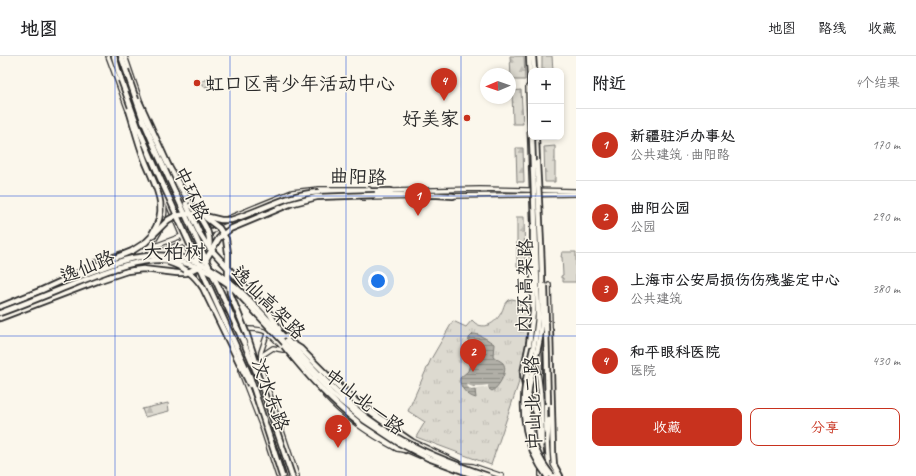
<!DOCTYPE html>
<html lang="zh">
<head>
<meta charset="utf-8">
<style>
  :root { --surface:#fff; --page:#f6f6f6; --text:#202124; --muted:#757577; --line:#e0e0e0; --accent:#c8321e }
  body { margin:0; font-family:Caveat,"LXGW WenKai TC",sans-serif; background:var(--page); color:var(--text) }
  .controls { position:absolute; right:12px; top:12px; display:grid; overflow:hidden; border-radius:8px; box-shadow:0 2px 6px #0003 }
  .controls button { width:36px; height:36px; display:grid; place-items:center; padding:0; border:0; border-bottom:1px solid var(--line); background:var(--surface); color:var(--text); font:20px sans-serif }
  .compass { position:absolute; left:480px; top:12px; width:36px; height:36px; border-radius:50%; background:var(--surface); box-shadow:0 2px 6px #0003; rotate:268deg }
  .you { position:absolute; left:378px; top:225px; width:14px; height:14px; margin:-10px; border:3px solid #fff; border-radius:50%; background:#1a73e8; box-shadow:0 0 0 6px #1a73e833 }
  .badge { display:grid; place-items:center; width:26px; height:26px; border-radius:50%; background:var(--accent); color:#fff; font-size:13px; font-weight:700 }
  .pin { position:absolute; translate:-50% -33px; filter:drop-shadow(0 1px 2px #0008) }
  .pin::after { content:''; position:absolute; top:21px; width:14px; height:12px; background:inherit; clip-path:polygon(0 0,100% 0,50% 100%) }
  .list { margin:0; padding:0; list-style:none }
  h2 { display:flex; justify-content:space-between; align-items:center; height:52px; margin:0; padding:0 16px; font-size:17px }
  h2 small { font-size:13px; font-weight:400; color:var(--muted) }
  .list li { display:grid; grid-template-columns:26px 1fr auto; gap:12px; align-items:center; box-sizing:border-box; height:72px; padding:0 16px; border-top:1px solid var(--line) }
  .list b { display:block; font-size:15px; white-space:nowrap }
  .list p { margin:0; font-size:13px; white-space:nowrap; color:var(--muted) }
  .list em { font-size:13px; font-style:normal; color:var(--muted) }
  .actions { display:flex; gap:8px; padding:12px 16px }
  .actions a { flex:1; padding:9px 0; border:1px solid var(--accent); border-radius:8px; text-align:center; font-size:14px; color:var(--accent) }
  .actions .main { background:var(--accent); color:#fff }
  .map { position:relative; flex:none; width:576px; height:420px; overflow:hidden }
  header { display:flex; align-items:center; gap:24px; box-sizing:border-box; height:56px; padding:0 20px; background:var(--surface); border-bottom:1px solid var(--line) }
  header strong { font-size:19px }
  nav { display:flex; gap:22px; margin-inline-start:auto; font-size:14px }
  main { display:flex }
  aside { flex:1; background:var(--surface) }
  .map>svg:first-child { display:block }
  .green { fill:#dddad0; stroke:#84827e }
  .forest { fill:url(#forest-firs); stroke:#84827e }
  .park { fill:url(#park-tufts); stroke:#84827e }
  .water { fill:url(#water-rules); stroke:#7b7a75 }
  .pier { fill:#fbf7ec }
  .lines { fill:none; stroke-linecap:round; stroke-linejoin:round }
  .major-casing { stroke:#2b2b2b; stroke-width:6 }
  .highway-casing { stroke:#2b2b2b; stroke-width:8 }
  .major { stroke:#fbf7ec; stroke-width:3.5 }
  .highway { stroke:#fbf7ec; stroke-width:4.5 }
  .highway-bridge-casing { stroke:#2b2b2b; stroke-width:8; stroke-linecap:butt }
  .highway-bridge { stroke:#fbf7ec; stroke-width:4.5 }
  .grid { fill:none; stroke:#1d4ed8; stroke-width:1; stroke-opacity:0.55 }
  .poi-dot { fill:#c8321e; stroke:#fbf7ec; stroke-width:1.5 }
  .labels { text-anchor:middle; stroke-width:3; stroke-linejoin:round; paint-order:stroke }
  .poi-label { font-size:19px; fill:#2b2b2b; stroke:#fbf7ec; text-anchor:start }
  .street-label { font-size:19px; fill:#2b2b2b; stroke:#fbf7ec }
  .quarter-label { font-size:21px; fill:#2b2b2b; stroke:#fbf7ec }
</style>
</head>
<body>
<header>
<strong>地图</strong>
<nav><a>地图</a><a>路线</a><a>收藏</a></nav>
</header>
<main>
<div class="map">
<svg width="576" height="420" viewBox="0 0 576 420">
  <defs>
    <pattern id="forest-firs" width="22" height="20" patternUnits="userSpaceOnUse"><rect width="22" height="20" fill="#dddad0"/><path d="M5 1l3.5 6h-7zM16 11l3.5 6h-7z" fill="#bebbb3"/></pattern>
    <pattern id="park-tufts" width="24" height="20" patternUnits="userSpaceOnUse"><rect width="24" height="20" fill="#dddad0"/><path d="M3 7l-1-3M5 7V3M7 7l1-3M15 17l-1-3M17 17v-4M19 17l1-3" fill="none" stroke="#bebbb3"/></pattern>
    <pattern id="water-rules" width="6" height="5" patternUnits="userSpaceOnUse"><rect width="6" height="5" fill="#b1afa7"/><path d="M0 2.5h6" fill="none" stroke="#908f88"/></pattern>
  </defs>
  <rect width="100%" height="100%" fill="#fbf7ec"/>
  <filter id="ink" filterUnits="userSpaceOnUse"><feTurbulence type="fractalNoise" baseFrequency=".025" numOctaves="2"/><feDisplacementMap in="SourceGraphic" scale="8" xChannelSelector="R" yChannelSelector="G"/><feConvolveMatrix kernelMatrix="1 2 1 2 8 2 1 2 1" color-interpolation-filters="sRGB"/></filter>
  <g filter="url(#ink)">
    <!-- green -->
    <g class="green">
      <polygon points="212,22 213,29 204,31 202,25"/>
      <polygon points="562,196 576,196 576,226 563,226 563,222 561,222 561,220 563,219 562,201 561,201"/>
    </g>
    <!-- forest -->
    <g class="forest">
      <polygon points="510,0 524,0 525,24 511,24"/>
      <polygon points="542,0 552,0 553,15 542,15"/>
      <polygon points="521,34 523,68 513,68 512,35"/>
      <polygon points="555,90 555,126 545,126 544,91"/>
      <polygon points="516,92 523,92 524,126 517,126"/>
      <polygon points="517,161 524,161 525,213 517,210"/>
      <polygon points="168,347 169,355 145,361 142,353"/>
    </g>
    <!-- park -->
    <path class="park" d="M512 243 516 244 520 249 529 252 526 286 518 329 491 409 416 381 425 366 408 355 431 303 453 265 466 271 472 264C482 276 496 268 502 255 504 251 504 247 508 244Z"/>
    <!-- water -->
    <path class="water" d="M473 278C478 277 490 285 494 288L493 300C496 303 501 305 503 307 509 315 498 332 492 335L489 333 488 330 473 331 471 334H475L476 342C467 340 459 331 460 322L468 315 471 305 475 300 474 298 468 296 466 293 468 289 469 282Z"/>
    <!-- pier -->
    <polygon class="pier" points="468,329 473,331 488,329 489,335 487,331 471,334 467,330"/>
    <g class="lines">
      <!-- major casing -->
      <g class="major-casing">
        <g id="major">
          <polyline points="108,0 129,57"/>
          <polyline points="125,0 141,47"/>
          <polyline points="528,31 533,171"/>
          <polyline points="139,81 188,194 225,272"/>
          <polyline points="168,113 185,152"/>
          <polyline points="389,135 480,133 576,135"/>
          <polyline points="451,140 576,138"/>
          <polyline points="363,142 426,141"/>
          <polyline points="189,159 203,189 214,204 250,242"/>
          <polyline points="192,160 200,165 212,166"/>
          <polyline points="189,177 200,195"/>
          <path d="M212 191C211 183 215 178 222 174"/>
          <path d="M146 192C161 181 167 161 164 142"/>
          <polyline points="203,194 220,215 223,221"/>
          <polyline points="153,199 281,148 298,144"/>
          <polyline points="117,204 209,170 292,136 319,133 369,133"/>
          <polyline points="89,211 96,206 122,197"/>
          <polyline points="549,229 550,274"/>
          <polyline points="44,243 106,218"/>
          <polyline points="223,257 234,269 244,271"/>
          <path d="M226 264C234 279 253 269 266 276 273 280 279 288 285 294"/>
          <polyline points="535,271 535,243"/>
          <polyline points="280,274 295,290"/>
          <polyline points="268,275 261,296 260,309 297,420"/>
          <polyline points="544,277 546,375"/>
          <polyline points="306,301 329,326"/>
          <polyline points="260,303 264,298 273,292 283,294"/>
          <path d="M535 303C542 330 542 360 542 388"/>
          <polyline points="240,314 262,371 278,420"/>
          <polyline points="330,319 354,342 398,374"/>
          <path d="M325 340C346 363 371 379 397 393L403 394"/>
          <polyline points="336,344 370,372 396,388"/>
          <polyline points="358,352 383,371"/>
          <polyline points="268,371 284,420"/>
          <polyline points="410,384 463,409 473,410 502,420"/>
          <polyline points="547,385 549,415"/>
          <polyline points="404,393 420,400"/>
          <polyline points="283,400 289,420"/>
          <polyline points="549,411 556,420"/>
          <polyline points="541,420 541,410"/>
        </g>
      </g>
      <!-- highway casing -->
      <g class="highway-casing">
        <g id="highway">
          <polyline points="114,0 121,24"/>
          <polyline points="121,0 126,14"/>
          <polyline points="529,0 531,43"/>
          <polyline points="533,0 534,15"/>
          <polyline points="536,81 537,107"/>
          <polyline points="169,111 191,149"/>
          <polyline points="319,136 391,135"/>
          <polyline points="375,139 437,139 453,140"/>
          <polyline points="0,251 42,234"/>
          <polyline points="0,262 100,224 127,215 143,213 177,217 186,217"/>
          <polyline points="550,274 553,396 554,409 560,420"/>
          <polyline points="525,330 523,317 529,288"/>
          <polyline points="528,336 537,359 541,398"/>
          <polyline points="366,354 411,385"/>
          <polyline points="359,367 384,384 405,394"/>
          <polyline points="547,386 549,364"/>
        </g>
      </g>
      <!-- major -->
      <use href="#major" class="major"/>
      <!-- highway -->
      <use href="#highway" class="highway"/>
      <!-- highway-bridge casing -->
      <g class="highway-bridge-casing">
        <g id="highway-bridge">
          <polyline points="126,14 143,64 159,101 244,287 260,325 292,420"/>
          <polyline points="121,24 138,71 160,122 250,321 282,420"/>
          <polyline points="139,45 169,111"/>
          <path d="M129 54C134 70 138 86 144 102 154 129 171 150 152 178"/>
          <path d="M532 81 538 257C538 280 530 301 526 324 520 358 526 392 547 420"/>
          <path d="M537 107C539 144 541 182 542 220 542 235 543 250 542 266 540 298 524 329 528 362 530 383 539 404 552 420"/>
          <polyline points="186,148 200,178 207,189 270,258 279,273"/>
          <path d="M191 149C200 162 212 175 209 192"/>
          <polyline points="206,162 219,172 226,183 228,197 228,219 230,237 246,276 258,312"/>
          <polyline points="205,205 219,182 230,173 290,148 317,141 375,139"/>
          <path d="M168 206C184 211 194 218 203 232L250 329"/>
          <polyline points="186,217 200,210"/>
          <path d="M66 225C88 218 110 207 133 202 207 188 238 232 283 280"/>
          <polyline points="545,230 548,348"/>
          <path d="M42 234 90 212 132 195 146 186 168 164 175 160 187 158H196L221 164H231C261 155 287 138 319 136"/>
          <path d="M0 257C25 248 49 238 74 228 133 204 174 188 231 230L332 338 364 364 399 387 428 402 476 420"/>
          <path d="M287 284C319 319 351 355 393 379 423 397 455 409 488 420"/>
          <polyline points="293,288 301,293 344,336 366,354"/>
          <polyline points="529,288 533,256 533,170"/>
          <path d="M284 290C307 319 330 345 359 367"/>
        </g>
      </g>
      <!-- highway-bridge -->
      <use href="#highway-bridge" class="highway-bridge"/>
    </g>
  </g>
  <!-- grid -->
  <path class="grid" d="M115 0V420M230 0V420M346 0V420M461 0V420M0 140H576M0 280H576"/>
  <!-- markers -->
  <g class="poi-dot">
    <circle cx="197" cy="27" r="4"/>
    <circle cx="467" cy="62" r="4"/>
  </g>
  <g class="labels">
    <!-- poi labels -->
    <g class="poi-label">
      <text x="205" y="34">虹口区青少年活动中心</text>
      <text x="459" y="69" text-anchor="end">好美家</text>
    </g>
    <!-- street labels -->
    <g class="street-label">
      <text transform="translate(358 120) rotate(2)" y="7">曲阳路</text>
      <text transform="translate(192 137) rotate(65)" y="7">中环路</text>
      <text transform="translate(87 210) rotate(-22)" y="7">逸仙路</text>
      <text transform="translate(524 230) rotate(-89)" y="7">内环高架路</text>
      <text transform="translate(269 246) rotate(45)" y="7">逸仙高架路</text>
      <text transform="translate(271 338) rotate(70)" y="7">汶水东路</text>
      <text transform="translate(365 345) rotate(38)" y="7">中山北一路</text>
      <text transform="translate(532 347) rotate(-92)" y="7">中山北二路</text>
    </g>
    <!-- quarter labels -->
    <g class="quarter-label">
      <text x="174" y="203">大柏树</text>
    </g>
  </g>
</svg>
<div class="controls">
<button>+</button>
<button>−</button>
</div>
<svg class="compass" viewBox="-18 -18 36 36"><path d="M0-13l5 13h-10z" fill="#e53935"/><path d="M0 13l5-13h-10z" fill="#757577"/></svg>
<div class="you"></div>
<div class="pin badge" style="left:418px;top:160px">1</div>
<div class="pin badge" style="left:473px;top:316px">2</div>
<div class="pin badge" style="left:338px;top:392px">3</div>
<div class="pin badge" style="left:444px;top:45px">4</div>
</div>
<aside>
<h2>附近<small>4个结果</small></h2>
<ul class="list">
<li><span class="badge">1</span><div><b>新疆驻沪办事处</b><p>公共建筑 · 曲阳路</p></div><em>170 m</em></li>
<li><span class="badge">2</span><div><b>曲阳公园</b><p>公园</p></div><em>290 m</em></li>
<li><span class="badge">3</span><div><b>上海市公安局损伤伤残鉴定中心</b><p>公共建筑</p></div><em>380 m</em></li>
<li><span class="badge">4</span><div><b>和平眼科医院</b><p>医院</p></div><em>430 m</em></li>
</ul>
<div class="actions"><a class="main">收藏</a><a>分享</a></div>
</aside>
</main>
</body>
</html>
